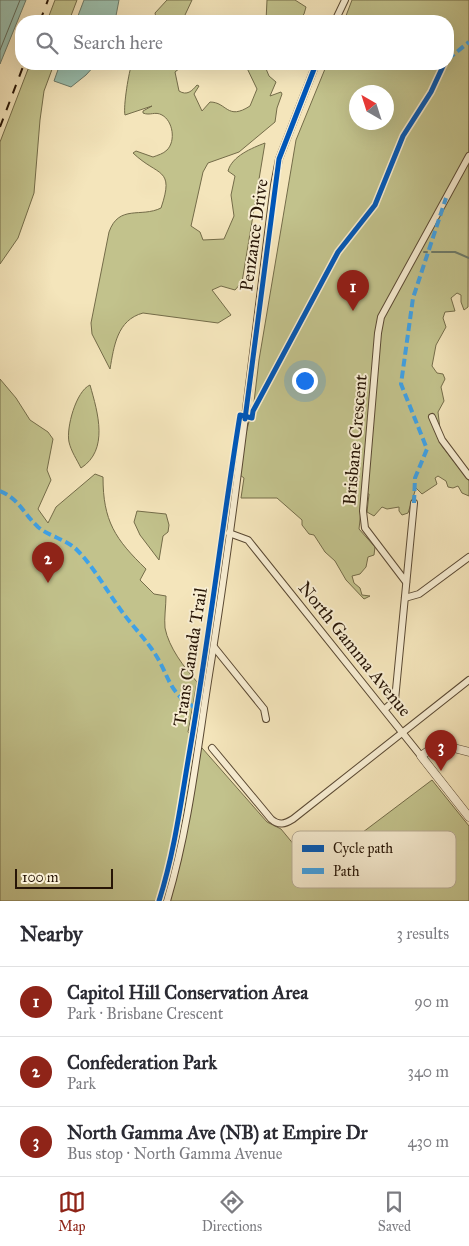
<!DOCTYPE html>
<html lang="en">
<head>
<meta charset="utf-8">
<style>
  :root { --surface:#fff; --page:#f2f2f3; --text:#2b2b33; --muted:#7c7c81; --line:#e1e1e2; --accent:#8f2418 }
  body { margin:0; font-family:"IM FELL Great Primer",serif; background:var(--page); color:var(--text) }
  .compass { position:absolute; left:349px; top:85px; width:45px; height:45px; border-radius:50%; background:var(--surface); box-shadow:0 5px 20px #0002; rotate:321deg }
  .scale { position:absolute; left:15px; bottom:12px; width:98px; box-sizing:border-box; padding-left:5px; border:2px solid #271506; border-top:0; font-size:14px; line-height:18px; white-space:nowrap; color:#271506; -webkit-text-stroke:4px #f8eed3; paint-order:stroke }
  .you { position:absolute; left:304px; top:380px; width:18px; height:18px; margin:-12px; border:4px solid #fff; border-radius:50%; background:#1a73e8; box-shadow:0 0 0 8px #1a73e833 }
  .badge { display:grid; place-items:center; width:32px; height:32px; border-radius:50%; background:var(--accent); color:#fff; font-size:16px; font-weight:700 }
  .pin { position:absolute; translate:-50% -41px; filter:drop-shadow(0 1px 2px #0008) }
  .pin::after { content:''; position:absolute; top:26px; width:18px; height:15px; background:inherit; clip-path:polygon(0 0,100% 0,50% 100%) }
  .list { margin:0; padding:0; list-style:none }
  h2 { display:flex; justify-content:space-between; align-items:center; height:65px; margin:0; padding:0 20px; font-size:21px }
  h2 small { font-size:16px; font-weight:400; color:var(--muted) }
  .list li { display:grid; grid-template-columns:32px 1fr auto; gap:15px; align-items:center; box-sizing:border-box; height:70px; padding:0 20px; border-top:1px solid var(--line) }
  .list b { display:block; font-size:19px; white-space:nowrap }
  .list p { margin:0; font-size:16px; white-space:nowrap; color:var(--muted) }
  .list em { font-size:16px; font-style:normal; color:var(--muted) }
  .icon { flex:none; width:28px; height:28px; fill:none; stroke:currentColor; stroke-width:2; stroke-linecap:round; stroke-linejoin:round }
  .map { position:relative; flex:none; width:469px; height:901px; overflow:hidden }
  .search { position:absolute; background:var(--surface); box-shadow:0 5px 20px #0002; left:15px; right:15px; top:15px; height:55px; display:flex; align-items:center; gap:12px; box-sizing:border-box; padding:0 18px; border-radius:20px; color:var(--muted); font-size:19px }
  .sheet { height:275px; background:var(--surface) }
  nav { display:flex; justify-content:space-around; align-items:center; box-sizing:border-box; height:70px; border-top:1px solid var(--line); background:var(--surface); font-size:14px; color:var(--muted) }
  nav a { display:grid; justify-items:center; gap:2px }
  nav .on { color:var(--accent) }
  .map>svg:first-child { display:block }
  .green { fill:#c2c28c; stroke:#746c49; fill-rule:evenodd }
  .water { fill:#9cbfad; stroke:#6d7b6a }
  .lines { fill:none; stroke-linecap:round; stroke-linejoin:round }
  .shore { stroke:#626a5a; stroke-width:1 }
  .stream { stroke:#6d7b6a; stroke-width:2 }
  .minor-casing { stroke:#5a4933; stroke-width:8 }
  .tertiary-casing { stroke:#5a4933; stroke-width:9 }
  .minor { stroke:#f8eed3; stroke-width:6 }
  .tertiary { stroke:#f8eed3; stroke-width:8 }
  .rail { stroke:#271506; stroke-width:2; stroke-dasharray:9 9; stroke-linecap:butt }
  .quiet { stroke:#3ea2e9; stroke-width:4; stroke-dasharray:8 4; stroke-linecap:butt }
  .cycleway-casing { stroke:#f8eed3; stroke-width:8 }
  .cycleway { stroke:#0057b8; stroke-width:5 }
  .labels { text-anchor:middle; stroke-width:4; stroke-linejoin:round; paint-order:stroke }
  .street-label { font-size:18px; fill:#271506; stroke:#f8eed3 }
  .key { fill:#f8eed3; stroke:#b9ad96; stroke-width:1 }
  .key-label { font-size:14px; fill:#271506 }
</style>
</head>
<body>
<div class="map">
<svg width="469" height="901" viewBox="0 0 469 901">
  <rect width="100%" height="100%" fill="#f4e5bb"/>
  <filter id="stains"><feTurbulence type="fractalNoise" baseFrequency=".004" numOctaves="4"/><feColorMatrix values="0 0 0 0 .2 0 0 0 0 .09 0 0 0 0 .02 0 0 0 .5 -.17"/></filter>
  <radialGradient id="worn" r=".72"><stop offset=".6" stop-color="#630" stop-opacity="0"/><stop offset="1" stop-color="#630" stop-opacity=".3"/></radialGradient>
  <!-- green -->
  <g class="green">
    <polygon points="55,0 77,0 69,21 47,21"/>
    <polygon points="167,0 192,0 185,15 185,21 151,21 156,18 155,13"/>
    <polygon points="267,0 295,0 306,7 304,14 298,21 266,21"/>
    <path d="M352 0H469L468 307 464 310 461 302V295L457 293 451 298 455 311 445 312 443 318 446 327 436 345 432 366 437 373 443 374 445 379 441 387 444 401 438 412 442 446 469 481V496L462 493 458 486 453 488 448 487 446 481 438 476 435 478 437 484 422 494 416 488 408 513 402 515 399 511V507L387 509 382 507 374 516 367 512 369 494 363 493 359 529 375 547 374 555 368 557 366 567 360 574 352 576 354 583 360 588 362 595 370 596 364 599 346 580 335 561 325 552 314 535 309 534 302 525V520L277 498H241L244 478 240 475 242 449 254 402 259 360 296 140 327 64H448V21H344ZM356 92H386V122H356Z"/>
    <polygon points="30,64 54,64 44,91 40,120 34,193 18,238 0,264 0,142"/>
    <path d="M132 64H185L175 72 179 91C187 96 192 91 197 85L199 86 194 94 202 111 210 102C227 102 227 121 250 106L257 89 245 64H264L269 76 276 82 270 96 281 92 282 94 277 108 275 122 239 152 208 163 203 172 191 226 200 232 203 240 224 239 234 216 231 195 235 176 228 171C232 156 252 148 265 143L242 282 235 290 221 286 212 290 231 315 218 323 143 313C117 320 114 346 110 369L92 334 91 323 109 232C119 204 141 218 161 208 175 167 158 177 133 153L136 151 153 157C158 155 163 154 167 150 176 141 173 121 162 115 155 111 150 116 143 113V111L152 106 125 115C123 107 129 70 132 64Z"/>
    <path d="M0 379 16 398 30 420 48 432 53 439 47 470 51 480 38 509 48 523 56 507 95 474 103 477C103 521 115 539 146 569L140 580 154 594 166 596C166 606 164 618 165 628 169 648 184 667 197 682L188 732 267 822 281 829 314 869 432 780 469 826V901H0Z"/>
    <path d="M90 385C98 413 109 450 81 468 77 460 71 451 69 442 66 428 76 391 90 385Z"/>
    <polygon points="137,511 166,514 169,525 168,532 163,536 159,560 140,535 134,522"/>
  </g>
  <!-- water -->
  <g class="water">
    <polygon points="0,0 26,0 0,64"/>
    <polygon points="84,0 119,0 115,21 76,21"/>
    <polygon points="60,64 96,64 86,75 71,87 54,81"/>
  </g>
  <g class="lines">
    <!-- shore -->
    <polyline class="shore" points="0,50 20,0"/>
    <!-- stream -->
    <g class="stream">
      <polyline points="424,252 427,252"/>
      <polyline points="432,252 455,252 469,258"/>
    </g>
    <!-- minor casing -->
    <g class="minor-casing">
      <g id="minor">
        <polyline points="335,21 345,0"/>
        <polyline points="432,417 442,440 469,476"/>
        <polyline points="229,533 248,540 421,756"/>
        <polyline points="406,582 365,528 363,511 378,333 381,317 469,156"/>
        <polyline points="405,598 419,594 469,557"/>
        <polyline points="214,647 264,709 266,719"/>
        <polyline points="385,709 395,700 414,503"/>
        <path d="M212 748 271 819C279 826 285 824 293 819L469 680"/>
        <path d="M167 901C189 827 197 751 209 675 235 512 253 349 274 185L279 159 316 64"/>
      </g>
    </g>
    <!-- tertiary casing -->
    <g class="tertiary-casing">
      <polyline id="tertiary" points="469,752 438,744 421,756 469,817"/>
    </g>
    <!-- minor -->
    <use href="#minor" class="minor"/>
    <!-- tertiary -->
    <use href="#tertiary" class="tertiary"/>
    <!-- rail -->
    <g class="rail">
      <polyline points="40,21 48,0"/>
      <polyline points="0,127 24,64"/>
    </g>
    <!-- quiet -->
    <g class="quiet">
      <polyline points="448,59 469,42"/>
      <path d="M0 491C18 498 24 514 38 527 50 537 66 539 77 550 93 566 105 588 118 606 128 621 141 634 151 648 171 675 165 692 199 710"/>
      <polyline points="414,503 415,478 427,449 401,384 413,298 446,198"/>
    </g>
    <!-- cycleway casing -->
    <g class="cycleway-casing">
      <g id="cycleway">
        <polyline points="245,419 279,159 316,64"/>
        <path d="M159 901C175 850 181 801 190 749 209 638 222 526 240 415L252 418 253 411 338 252 375 205 403 136 431 92 444 64"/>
      </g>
    </g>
    <!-- cycleway -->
    <use href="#cycleway" class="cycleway"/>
  </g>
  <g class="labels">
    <!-- street labels -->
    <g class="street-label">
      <text transform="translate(254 235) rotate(-82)" y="6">Penzance Drive</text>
      <text transform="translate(355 440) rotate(-85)" y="6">Brisbane Crescent</text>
      <text transform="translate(355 649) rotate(51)" y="6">North Gamma Avenue</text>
      <text transform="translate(190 657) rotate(-81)" y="6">Trans Canada Trail</text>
    </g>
  </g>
  <!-- legend -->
  <rect x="292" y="831" width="164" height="57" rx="8" class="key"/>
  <rect x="302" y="845" width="22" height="7" fill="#0057b8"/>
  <rect x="302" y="868" width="22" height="6" fill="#3ea2e9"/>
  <g class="key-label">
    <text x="333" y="853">Cycle path</text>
    <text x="333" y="876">Path</text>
  </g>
  <rect width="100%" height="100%" filter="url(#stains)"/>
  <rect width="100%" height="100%" fill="url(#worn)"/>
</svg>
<svg class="compass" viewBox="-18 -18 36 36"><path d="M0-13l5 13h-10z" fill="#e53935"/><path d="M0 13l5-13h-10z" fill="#7c7c81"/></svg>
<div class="scale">100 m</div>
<div class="you"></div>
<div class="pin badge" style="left:353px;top:311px">1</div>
<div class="pin badge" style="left:48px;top:583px">2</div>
<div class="pin badge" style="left:441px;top:771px">3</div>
<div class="search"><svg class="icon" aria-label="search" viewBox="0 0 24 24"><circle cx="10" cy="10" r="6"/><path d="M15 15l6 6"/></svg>Search here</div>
</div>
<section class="sheet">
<h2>Nearby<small>3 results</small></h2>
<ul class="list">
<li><span class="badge">1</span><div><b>Capitol Hill Conservation Area</b><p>Park · Brisbane Crescent</p></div><em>90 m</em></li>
<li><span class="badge">2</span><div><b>Confederation Park</b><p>Park</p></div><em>340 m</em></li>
<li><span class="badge">3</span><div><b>North Gamma Ave (NB) at Empire Dr</b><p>Bus stop · North Gamma Avenue</p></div><em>430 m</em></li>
</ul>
</section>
<nav>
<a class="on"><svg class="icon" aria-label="map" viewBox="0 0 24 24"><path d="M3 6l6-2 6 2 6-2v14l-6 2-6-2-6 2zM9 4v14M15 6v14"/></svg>Map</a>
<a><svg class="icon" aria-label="directions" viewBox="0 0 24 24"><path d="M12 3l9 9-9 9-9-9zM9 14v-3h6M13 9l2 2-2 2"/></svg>Directions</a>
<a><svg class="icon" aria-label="saved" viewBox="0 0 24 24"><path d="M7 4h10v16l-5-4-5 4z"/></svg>Saved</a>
</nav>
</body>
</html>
